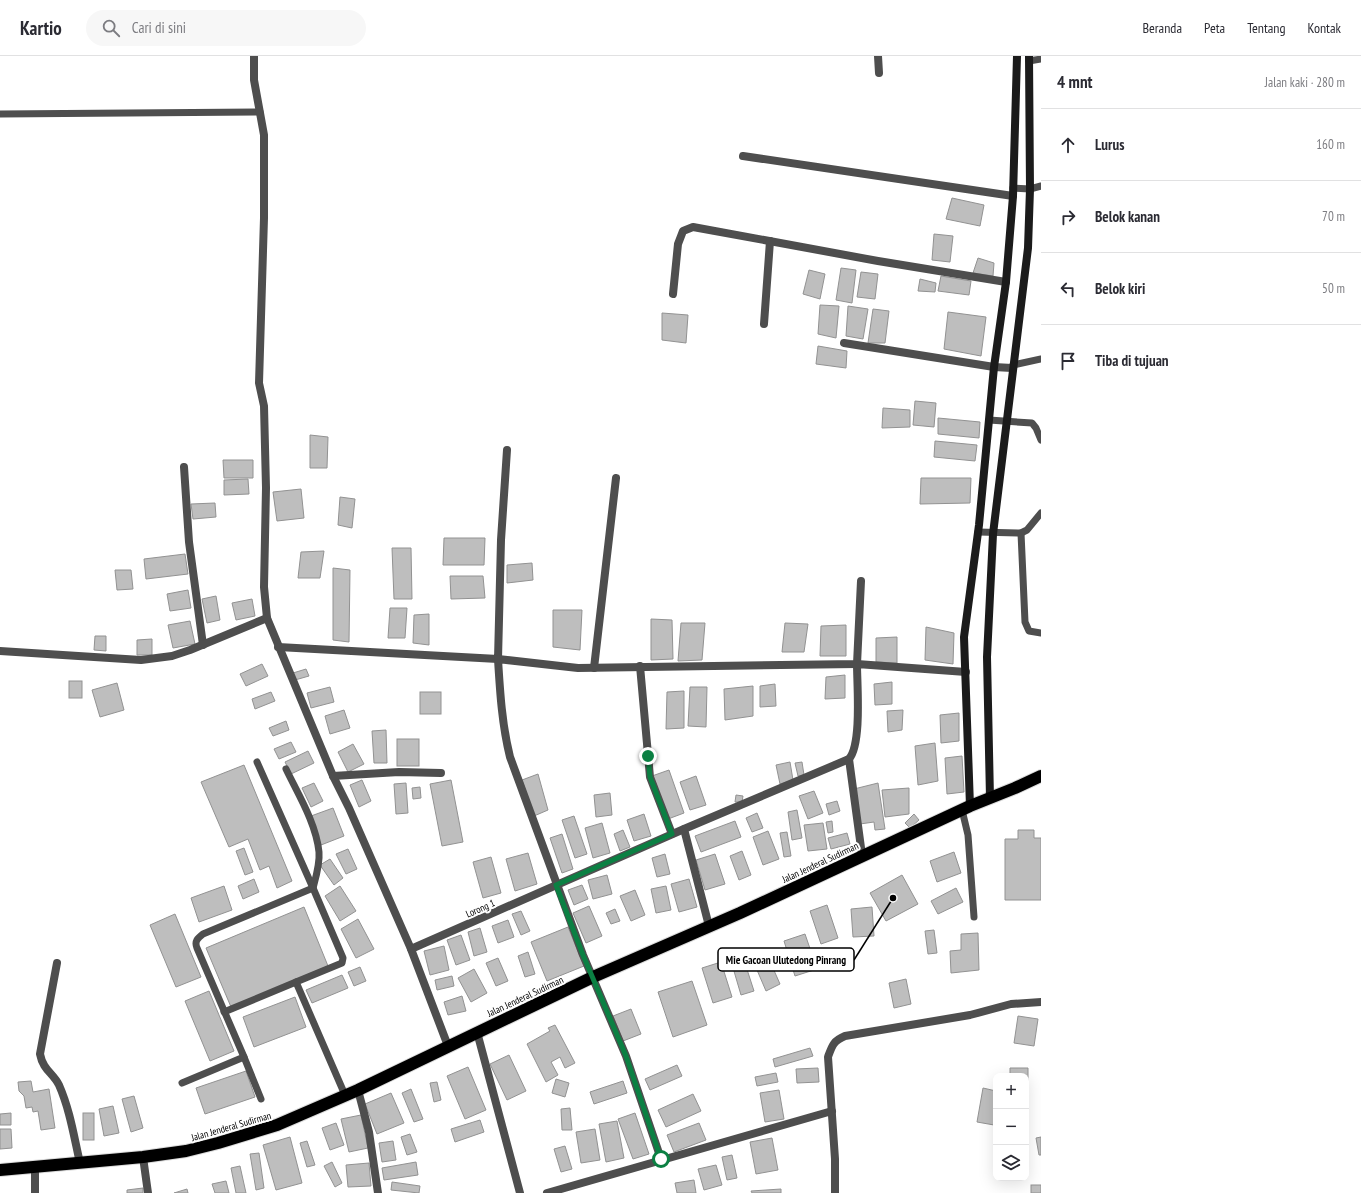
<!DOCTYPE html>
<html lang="id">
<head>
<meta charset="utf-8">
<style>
  :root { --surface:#fff; --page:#f7f7f7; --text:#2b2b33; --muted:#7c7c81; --line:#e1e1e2 }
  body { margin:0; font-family:"PT Sans Narrow",sans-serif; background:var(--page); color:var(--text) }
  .controls { position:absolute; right:12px; bottom:12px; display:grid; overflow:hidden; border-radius:8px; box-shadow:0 4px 16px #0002 }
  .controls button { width:36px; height:36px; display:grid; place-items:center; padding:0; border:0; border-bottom:1px solid var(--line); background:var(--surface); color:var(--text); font:20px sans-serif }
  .stop { position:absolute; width:12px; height:12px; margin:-9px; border:3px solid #0b8043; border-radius:50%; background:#fff }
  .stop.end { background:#0b8043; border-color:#fff; box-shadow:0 1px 4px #0008 }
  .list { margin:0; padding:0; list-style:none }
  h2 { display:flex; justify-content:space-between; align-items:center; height:52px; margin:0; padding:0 16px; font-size:17px }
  h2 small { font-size:13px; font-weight:400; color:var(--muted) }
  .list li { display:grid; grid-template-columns:26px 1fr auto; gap:12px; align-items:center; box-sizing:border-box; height:72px; padding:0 16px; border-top:1px solid var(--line) }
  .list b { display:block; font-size:15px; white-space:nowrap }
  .list em { font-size:13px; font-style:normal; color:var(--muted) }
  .icon { flex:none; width:22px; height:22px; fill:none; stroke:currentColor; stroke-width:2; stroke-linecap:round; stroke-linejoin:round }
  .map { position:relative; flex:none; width:1041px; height:1137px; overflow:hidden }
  header { display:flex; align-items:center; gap:24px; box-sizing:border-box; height:56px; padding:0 20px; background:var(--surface); border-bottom:1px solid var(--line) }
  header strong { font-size:19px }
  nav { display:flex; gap:22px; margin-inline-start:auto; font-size:14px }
  .search { width:280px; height:36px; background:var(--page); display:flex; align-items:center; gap:10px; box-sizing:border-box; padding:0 14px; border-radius:22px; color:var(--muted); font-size:15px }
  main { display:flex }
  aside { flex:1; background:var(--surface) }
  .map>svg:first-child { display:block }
  .building { fill:#bebebe; stroke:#929292 }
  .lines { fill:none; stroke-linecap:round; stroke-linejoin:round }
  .highway-casing { stroke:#dbdbdb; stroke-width:14 }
  .lane { stroke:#4e4e4e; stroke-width:7 }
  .street { stroke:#4e4e4e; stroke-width:8 }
  .secondary { stroke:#1b1b1b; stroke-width:8 }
  .highway { stroke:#000; stroke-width:12 }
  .route { stroke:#0b8043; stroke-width:5 }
  .labels { text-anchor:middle; stroke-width:4; stroke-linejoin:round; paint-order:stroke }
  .street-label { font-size:10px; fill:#000; stroke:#fff }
  .leader { fill:none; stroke:#000; stroke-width:1.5 }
  .callout-dot { fill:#000; stroke:#fff; stroke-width:1.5 }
  .callout { fill:#fff; stroke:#000; stroke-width:1.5 }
  .callout-label { font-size:11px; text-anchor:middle; font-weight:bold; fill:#000 }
</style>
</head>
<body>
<header>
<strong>Kartio</strong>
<div class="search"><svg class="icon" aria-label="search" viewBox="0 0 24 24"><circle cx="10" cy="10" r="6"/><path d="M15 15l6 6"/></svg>Cari di sini</div>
<nav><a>Beranda</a><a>Peta</a><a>Tentang</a><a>Kontak</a></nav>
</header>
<main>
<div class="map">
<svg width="1041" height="1137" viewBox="0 0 1041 1137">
  <rect width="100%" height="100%" fill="#fff"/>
  <!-- building -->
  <g class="building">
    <polygon points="952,142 984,149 980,170 946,163"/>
    <polygon points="934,178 953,180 950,206 932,204"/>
    <polygon points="978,202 994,207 993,220 973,217"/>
    <polygon points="841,212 856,214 852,247 836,244"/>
    <polygon points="809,214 825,218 820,243 803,238"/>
    <polygon points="861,216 878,218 875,243 857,241"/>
    <polygon points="941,220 971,225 969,239 938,235"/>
    <polygon points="920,223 936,227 935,236 918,235"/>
    <polygon points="820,249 839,250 836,282 818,278"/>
    <polygon points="848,250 868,253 863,283 846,280"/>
    <polygon points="873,253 889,255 885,287 868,287"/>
    <polygon points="948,256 986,261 981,300 944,293"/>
    <polygon points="662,257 688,259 686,287 662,284"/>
    <polygon points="818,290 847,295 846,312 816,308"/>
    <polygon points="915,345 936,347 934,371 913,369"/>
    <polygon points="883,352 910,354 910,371 882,372"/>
    <polygon points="938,362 980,366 979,382 938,378"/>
    <polygon points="310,379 328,381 327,412 310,412"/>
    <polygon points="935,385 977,389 975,405 934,401"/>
    <polygon points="223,404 253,404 253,422 224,422"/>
    <polygon points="921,422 971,422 970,447 920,448"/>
    <polygon points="248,423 249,438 224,439 224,424"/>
    <polygon points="301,433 304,462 277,465 273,436"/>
    <polygon points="340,441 355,443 352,472 338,469"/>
    <polygon points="215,447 216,461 193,463 191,448"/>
    <polygon points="444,482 485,482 484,509 443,509"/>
    <polygon points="392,492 411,492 412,543 394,543"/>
    <polygon points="324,495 320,522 298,522 301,496"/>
    <polygon points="185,498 188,518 146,523 144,503"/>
    <polygon points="532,507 533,524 507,527 507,509"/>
    <polygon points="333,512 350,514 349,586 333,584"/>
    <polygon points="115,514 131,514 133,533 117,534"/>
    <polygon points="450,520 483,520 485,542 451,543"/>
    <polygon points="188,534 191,552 170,555 167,538"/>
    <polygon points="216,540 220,564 207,567 202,543"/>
    <polygon points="252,543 255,560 236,564 232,547"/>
    <polygon points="390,552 407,552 405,582 388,582"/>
    <polygon points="553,554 582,554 580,594 553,591"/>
    <polygon points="429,558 429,589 413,587 414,559"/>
    <polygon points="651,563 672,564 673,603 651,604"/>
    <polygon points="190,565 195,588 173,592 168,569"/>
    <polygon points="681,567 705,567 702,604 678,605"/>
    <polygon points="785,567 808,568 804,596 782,596"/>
    <polygon points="846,569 846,600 820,600 821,570"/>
    <polygon points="926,571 954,577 953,608 925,604"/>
    <polygon points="95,580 106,580 106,595 94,594"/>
    <polygon points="897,581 897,607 876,606 876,582"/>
    <polygon points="152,583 152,599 137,599 137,584"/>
    <polygon points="262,608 268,620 246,630 240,618"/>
    <polygon points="306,613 309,620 295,624 293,617"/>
    <polygon points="845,619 845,642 825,643 826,621"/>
    <rect x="69" y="625" width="13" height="17"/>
    <polygon points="892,626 892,648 875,649 874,628"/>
    <polygon points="117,627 124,654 100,661 92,634"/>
    <polygon points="775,628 776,650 760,651 760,630"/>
    <polygon points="753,630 753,660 725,664 724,633"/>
    <polygon points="330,631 334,646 311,652 307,637"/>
    <polygon points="690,631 707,631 706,671 688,670"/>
    <polygon points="684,635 684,672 666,673 667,636"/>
    <polygon points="271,636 275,645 255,653 252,643"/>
    <rect x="420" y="636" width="21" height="22"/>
    <polygon points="344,654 350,672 330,678 325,660"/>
    <polygon points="903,654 902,674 888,676 887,655"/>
    <polygon points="959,657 959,685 941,687 940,659"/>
    <polygon points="286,665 289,674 273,680 269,672"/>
    <polygon points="386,674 387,707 374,707 372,675"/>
    <rect x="397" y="683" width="22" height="27"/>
    <polygon points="291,686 296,696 279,703 274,693"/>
    <polygon points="935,687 938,725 918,729 915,690"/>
    <polygon points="353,688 364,708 348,716 338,696"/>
    <polygon points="308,695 314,707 291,718 285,706"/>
    <polygon points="962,700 964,736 947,738 945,702"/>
    <polygon points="790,706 793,724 780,728 776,709"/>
    <polygon points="802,706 804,719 798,720 795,707"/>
    <polygon points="244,709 292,825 277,832 269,810 260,814 248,783 229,791 201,726"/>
    <polygon points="669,714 684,757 668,763 652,720"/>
    <polygon points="538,718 548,754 534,760 522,724"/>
    <polygon points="696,720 706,749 690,754 680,726"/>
    <polygon points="362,724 371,745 359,751 350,729"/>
    <polygon points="451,724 463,786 442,790 430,728"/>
    <polygon points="314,727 323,745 311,751 302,732"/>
    <polygon points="406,727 408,757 396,758 394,728"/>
    <polygon points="878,727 885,773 875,774 874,766 860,768 854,733"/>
    <polygon points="420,731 421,742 413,743 412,732"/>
    <polygon points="909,732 909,758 885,761 882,734"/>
    <polygon points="814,735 823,757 808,763 799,740"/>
    <polygon points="610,737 612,759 596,761 594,739"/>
    <polygon points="736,739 743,740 742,746 735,746"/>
    <polygon points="837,745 840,755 829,759 826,748"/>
    <polygon points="333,752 344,780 321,789 311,760"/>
    <polygon points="797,754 802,782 792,784 788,756"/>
    <polygon points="757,757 763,772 752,776 746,762"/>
    <polygon points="644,758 651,780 634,785 627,764"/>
    <polygon points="914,758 919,764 910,772 905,767"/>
    <polygon points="574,760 587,798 575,802 562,764"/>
    <polygon points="735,765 741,781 701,796 695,780"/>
    <polygon points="832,765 833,776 828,777 826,766"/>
    <polygon points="602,767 610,797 593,802 585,772"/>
    <polygon points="823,767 827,793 808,795 804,769"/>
    <polygon points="623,774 630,791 620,795 614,778"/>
    <polygon points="1018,774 1034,774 1034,782 1041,782 1041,844 1005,844 1005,783 1018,783"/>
    <polygon points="768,775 779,803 763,809 753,781"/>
    <polygon points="787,776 791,800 784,801 780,777"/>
    <polygon points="847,777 850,788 831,793 828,782"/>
    <polygon points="562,778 573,813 562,817 550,782"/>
    <polygon points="244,792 253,816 245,819 236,795"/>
    <polygon points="348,793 357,813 346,818 336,798"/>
    <polygon points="742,795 751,819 739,824 730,800"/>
    <polygon points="954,796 961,817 937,826 930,805"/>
    <polygon points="528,797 537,828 515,835 506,803"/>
    <polygon points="665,798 670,818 657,821 652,802"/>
    <polygon points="715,798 725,828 705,834 696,804"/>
    <polygon points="491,801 501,837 483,842 473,806"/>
    <polygon points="330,803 343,822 334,829 320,809"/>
    <polygon points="607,819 612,838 593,843 588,824"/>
    <polygon points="902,819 918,848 886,865 870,837"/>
    <polygon points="254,823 259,836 243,843 238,830"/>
    <polygon points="689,823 697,851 679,856 671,828"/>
    <polygon points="582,829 588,843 574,849 568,834"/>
    <polygon points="224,830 232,854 199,866 191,842"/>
    <polygon points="340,830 356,855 340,865 325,840"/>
    <polygon points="666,830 671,854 656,857 651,833"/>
    <polygon points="956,832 963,846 938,858 931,845"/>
    <polygon points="635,834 645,859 631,865 620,840"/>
    <polygon points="827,849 838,882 821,888 810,855"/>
    <polygon points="589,850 602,880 586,887 573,857"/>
    <polygon points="304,851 328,910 231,951 206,892"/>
    <polygon points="872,851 874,880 853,881 851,853"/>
    <polygon points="615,853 620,865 611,868 606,857"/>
    <polygon points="521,855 530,875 521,879 512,858"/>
    <polygon points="175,858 201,921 176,931 150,869"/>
    <polygon points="358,863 374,893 356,902 341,873"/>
    <polygon points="508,864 514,881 498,887 492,870"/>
    <polygon points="568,871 584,910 547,925 531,886"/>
    <polygon points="480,872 487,896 474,900 468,876"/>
    <polygon points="934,874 937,897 928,898 925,875"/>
    <polygon points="978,877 979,914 951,917 950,895 961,894 961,878"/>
    <polygon points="805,878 817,913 795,920 784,885"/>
    <polygon points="461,879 470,904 456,909 447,884"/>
    <polygon points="444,890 449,914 430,919 424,895"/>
    <polygon points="765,894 780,928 766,935 751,900"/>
    <polygon points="528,896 535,918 525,921 518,900"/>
    <polygon points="743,901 754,935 741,939 731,905"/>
    <polygon points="498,902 508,925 496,930 486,907"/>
    <polygon points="721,906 732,941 713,947 702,912"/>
    <polygon points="360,911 366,925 354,930 348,916"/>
    <polygon points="474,913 487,937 471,946 458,922"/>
    <polygon points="342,919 348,932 312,947 306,934"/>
    <polygon points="452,920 454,930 437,934 435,924"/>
    <polygon points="906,923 911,948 894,952 889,927"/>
    <polygon points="692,925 707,969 673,981 658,936"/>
    <polygon points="209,935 234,995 210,1005 185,945"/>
    <polygon points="462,940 466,955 448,959 444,946"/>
    <polygon points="295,941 306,971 254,991 243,961"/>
    <polygon points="631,953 641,978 623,985 613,960"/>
    <polygon points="1018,960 1038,963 1034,990 1014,987"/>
    <polygon points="555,969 575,1007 565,1012 560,1001 551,1006 558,1019 546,1026 527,988 550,975 548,972"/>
    <polygon points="810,992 813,1000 775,1011 773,1003"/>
    <polygon points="509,999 526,1035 507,1044 490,1008"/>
    <polygon points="677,1009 682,1020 650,1034 645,1023"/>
    <polygon points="468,1011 486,1054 465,1063 447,1020"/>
    <polygon points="818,1012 819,1026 797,1027 796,1013"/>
    <polygon points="1010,1012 1028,1012 1028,1042 1026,1042 1026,1020 1010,1020"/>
    <polygon points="246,1015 255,1041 205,1058 196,1032"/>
    <polygon points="776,1017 778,1026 757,1030 755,1021"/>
    <polygon points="556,1023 569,1027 565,1041 552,1037"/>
    <polygon points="31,1025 33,1036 49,1033 55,1072 41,1074 38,1055 33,1056 32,1051 26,1052 24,1040 19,1035 18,1026"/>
    <polygon points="623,1025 627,1037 594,1048 590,1036"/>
    <polygon points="437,1026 441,1044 434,1046 430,1027"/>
    <polygon points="983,1032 996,1035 996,1056 994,1069 977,1066"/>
    <polygon points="411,1033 423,1063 414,1066 402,1037"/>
    <polygon points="779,1034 784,1063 765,1066 760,1037"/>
    <polygon points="391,1037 404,1067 377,1078 365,1048"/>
    <polygon points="693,1038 701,1055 666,1071 658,1054"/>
    <polygon points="134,1040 143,1072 131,1076 122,1043"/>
    <polygon points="113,1050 119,1077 104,1080 99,1053"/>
    <polygon points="570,1052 572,1074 562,1074 561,1053"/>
    <polygon points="11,1057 11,1069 0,1069 0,1058"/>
    <rect x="83" y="1057" width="11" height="27"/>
    <polygon points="635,1057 649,1098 633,1103 618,1063"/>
    <polygon points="361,1059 368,1092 349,1096 341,1063"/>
    <polygon points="480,1064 484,1076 455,1086 451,1073"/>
    <polygon points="617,1065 624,1102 606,1106 599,1068"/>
    <polygon points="336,1067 344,1089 330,1094 322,1072"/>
    <polygon points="699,1067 706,1084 674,1096 667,1079"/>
    <polygon points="0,1073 11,1073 12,1092 0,1093"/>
    <polygon points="595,1073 600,1104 581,1107 576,1076"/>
    <polygon points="410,1078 417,1096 407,1099 401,1081"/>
    <polygon points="290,1081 302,1127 276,1134 263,1089"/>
    <polygon points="1041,1081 1041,1099 1039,1099 1036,1082"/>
    <polygon points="772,1082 778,1114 756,1118 750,1086"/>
    <polygon points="307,1085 315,1109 307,1111 300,1087"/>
    <polygon points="393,1085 396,1104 382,1106 379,1087"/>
    <polygon points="565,1090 572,1113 561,1116 554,1093"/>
    <polygon points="259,1097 264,1132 256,1134 250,1098"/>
    <polygon points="732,1099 737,1122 727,1124 722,1101"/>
    <polygon points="332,1106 342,1127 335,1131 324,1110"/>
    <polygon points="416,1106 418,1119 384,1124 382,1112"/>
    <polygon points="369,1107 371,1130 348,1131 346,1109"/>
    <polygon points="716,1109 722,1129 704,1134 698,1113"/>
    <polygon points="240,1110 246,1137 236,1137 231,1112"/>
    <polygon points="694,1124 696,1137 677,1137 675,1127"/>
    <polygon points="226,1125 229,1137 215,1137 212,1128"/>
    <polygon points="392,1126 420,1130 419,1137 391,1134"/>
    <rect x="1031" y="1129" width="10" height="8"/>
    <polygon points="143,1132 143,1137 127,1137 127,1134"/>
    <polygon points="187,1133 188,1137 174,1137"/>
    <polygon points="781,1133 781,1137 752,1137 751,1135"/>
  </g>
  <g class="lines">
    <!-- highway casing -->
    <g class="highway-casing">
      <polyline id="highway" points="0,1114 143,1101 186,1095 218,1087 277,1069 358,1034 593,921 740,857 970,750 1015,732 1041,720"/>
    </g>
    <!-- lane -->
    <g class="lane">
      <polyline points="1029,5 1041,3"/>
      <polyline points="0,58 260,56"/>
      <polyline points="1013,132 1030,133 1041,130"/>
      <polyline points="1013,309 1041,303"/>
      <polyline points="989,364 1032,367 1036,372 1041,384"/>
      <polyline points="978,476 1021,477 1027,474 1041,457"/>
      <polyline points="1021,477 1025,566 1029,575 1041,577"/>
      <polyline points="257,706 313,832"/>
      <path d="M286 713C298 738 316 767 319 796 320 808 316 821 313 832"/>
      <polyline points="962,754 968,779 974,861"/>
      <polyline points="224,956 296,926"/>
      <polyline points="244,1001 261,1043"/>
      <path d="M182 1027 244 1001 197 892C194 885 198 882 203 878L313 832 343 902 342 907 296 926 345 1039"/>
    </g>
    <!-- street -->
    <g class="street">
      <polyline points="254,0 254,24 264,79 264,162 259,327 264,350 266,432 264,531 267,562 333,720 349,752 411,893 448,990"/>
      <polyline points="878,0 879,17"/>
      <polyline points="743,100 1013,140"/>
      <polyline points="673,238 678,188 683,175 693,171 878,205 1006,226"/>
      <polyline points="764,268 770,185"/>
      <polyline points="844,287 994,311 1012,312"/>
      <polyline points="184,411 189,486 203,589"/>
      <polyline points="278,591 498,603 501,484 507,394"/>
      <polyline points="0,595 141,604 172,600 190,594 267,562"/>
      <polyline points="640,610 650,721 672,778"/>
      <polyline points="594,612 616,422"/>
      <polyline points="849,703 862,799"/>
      <polyline points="333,720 399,716 441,717"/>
      <polyline points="684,773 709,870"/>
      <path d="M411 893 684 773 849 703C862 688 857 629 857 608L966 616"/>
      <path d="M57 907 40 998C43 1014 53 1017 59 1029 70 1054 74 1081 80 1107"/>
      <polyline points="477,976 520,1137"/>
      <polyline points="358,1034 369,1076 378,1137"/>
      <polyline points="143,1101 148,1137"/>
      <path d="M661 1103 626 1000 583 899 510 701C502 669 500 636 498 603L578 612 857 608 861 525"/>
      <polyline points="35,1111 35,1137"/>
      <polyline points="547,1137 832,1055"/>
      <path d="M835 1137V1103L828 1001C832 990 833 985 845 980L970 959 1011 948 1041 946"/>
    </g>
    <!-- secondary -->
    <g class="secondary">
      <polyline points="990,742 987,601 993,478 1028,192 1030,133 1029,0"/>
      <polyline points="970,750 964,581 979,469 994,311 1006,226 1013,140 1017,0"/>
    </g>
    <!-- highway -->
    <use href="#highway" class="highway"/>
  </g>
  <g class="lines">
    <!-- route -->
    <polyline class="route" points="648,700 650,721 672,778 556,829 583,899 626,1000 661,1103"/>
  </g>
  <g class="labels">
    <!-- street labels -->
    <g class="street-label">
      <text transform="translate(820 806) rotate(-25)" y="4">Jalan Jenderal Sudirman</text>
      <text transform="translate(480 852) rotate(-24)" y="4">Lorong 1</text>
      <text transform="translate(525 940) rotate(-25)" y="4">Jalan Jenderal Sudirman</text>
      <text transform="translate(231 1070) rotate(-16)" y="4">Jalan Jenderal Sudirman</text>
    </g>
  </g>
  <!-- callouts -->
  <path class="leader" d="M893 842L854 904"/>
  <circle class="callout-dot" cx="893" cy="842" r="4"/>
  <rect class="callout" x="718" y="892" width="136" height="23" rx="4"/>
  <g class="callout-label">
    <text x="786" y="908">Mie Gacoan Ulutedong Pinrang</text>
  </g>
</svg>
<div class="controls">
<button>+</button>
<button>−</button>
<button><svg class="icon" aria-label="layers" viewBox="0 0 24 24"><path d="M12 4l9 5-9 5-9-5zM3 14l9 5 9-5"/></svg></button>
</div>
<div class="stop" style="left:661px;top:1103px"></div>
<div class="stop end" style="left:648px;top:700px"></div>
</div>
<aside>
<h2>4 mnt<small>Jalan kaki · 280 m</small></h2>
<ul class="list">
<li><svg class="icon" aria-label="ahead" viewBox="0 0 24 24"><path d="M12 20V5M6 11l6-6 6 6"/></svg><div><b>Lurus</b></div><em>160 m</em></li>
<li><svg class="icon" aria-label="right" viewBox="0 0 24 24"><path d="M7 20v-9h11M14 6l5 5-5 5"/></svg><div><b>Belok kanan</b></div><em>70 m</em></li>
<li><svg class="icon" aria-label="left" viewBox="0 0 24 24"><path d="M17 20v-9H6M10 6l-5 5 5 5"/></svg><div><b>Belok kiri</b></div><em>50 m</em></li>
<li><svg class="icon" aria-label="arrive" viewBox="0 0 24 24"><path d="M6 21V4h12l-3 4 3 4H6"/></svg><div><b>Tiba di tujuan</b></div></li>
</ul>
</aside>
</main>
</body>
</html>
